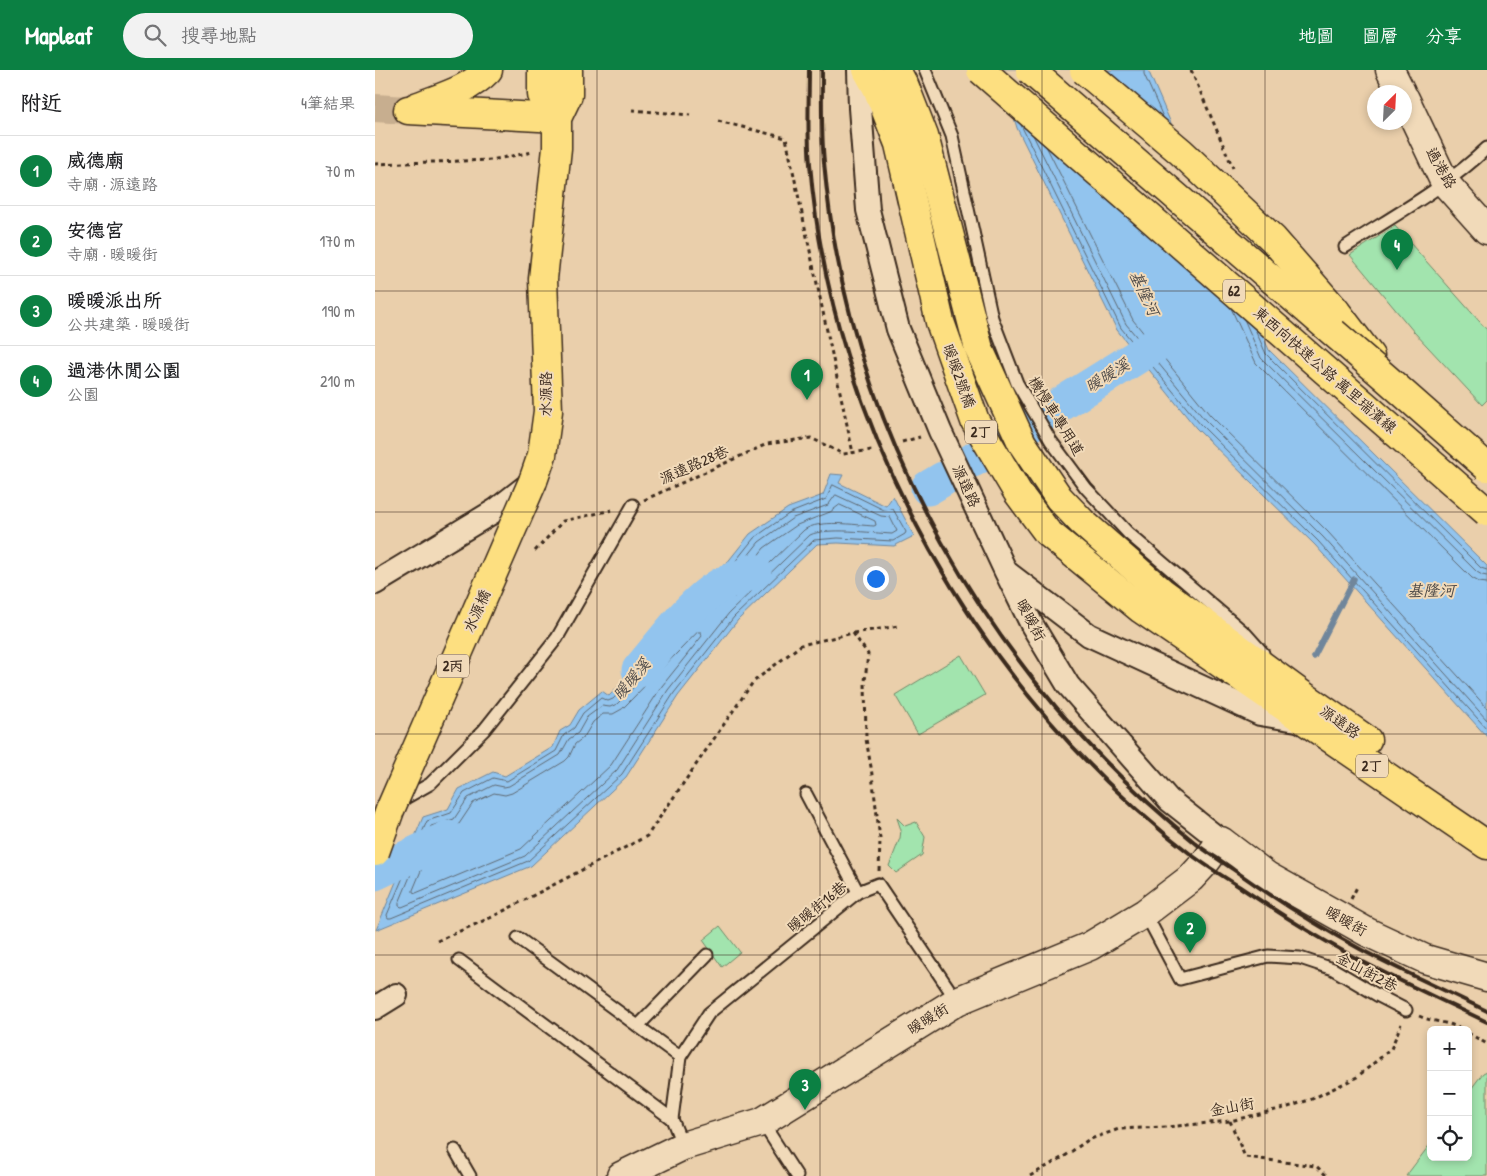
<!DOCTYPE html>
<html lang="zh-TW">
<head>
<meta charset="utf-8">
<style>
  :root { --surface:#fff; --page:#f2f2f2; --text:#202124; --muted:#757577; --line:#e0e0e0; --accent:#0b8043 }
  body { margin:0; font-family:"Patrick Hand","LXGW WenKai TC",sans-serif; background:var(--page); color:var(--text) }
  .controls { position:absolute; right:15px; bottom:15px; display:grid; overflow:hidden; border-radius:8px; box-shadow:0 2px 8px #0003 }
  .controls button { width:45px; height:45px; display:grid; place-items:center; padding:0; border:0; border-bottom:1px solid var(--line); background:var(--surface); color:var(--text); font:25px sans-serif }
  .compass { position:absolute; left:992px; top:15px; width:45px; height:45px; border-radius:50%; background:var(--surface); box-shadow:0 2px 8px #0003; rotate:24deg }
  .you { position:absolute; left:500px; top:508px; width:18px; height:18px; margin:-12px; border:4px solid #fff; border-radius:50%; background:#1a73e8; box-shadow:0 0 0 8px #1a73e833 }
  .badge { display:grid; place-items:center; width:32px; height:32px; border-radius:50%; background:var(--accent); color:#fff; font-size:16px; font-weight:700 }
  .pin { position:absolute; translate:-50% -41px; filter:drop-shadow(0 1px 2px #0008) }
  .pin::after { content:''; position:absolute; top:26px; width:18px; height:15px; background:inherit; clip-path:polygon(0 0,100% 0,50% 100%) }
  .list { margin:0; padding:0; list-style:none }
  h2 { display:flex; justify-content:space-between; align-items:center; height:65px; margin:0; padding:0 20px; font-size:21px }
  h2 small { font-size:16px; font-weight:400; color:var(--muted) }
  .list li { display:grid; grid-template-columns:32px 1fr auto; gap:15px; align-items:center; box-sizing:border-box; height:70px; padding:0 20px; border-top:1px solid var(--line) }
  .list b { display:block; font-size:19px; white-space:nowrap }
  .list p { margin:0; font-size:16px; white-space:nowrap; color:var(--muted) }
  .list em { font-size:16px; font-style:normal; color:var(--muted) }
  .icon { flex:none; width:28px; height:28px; fill:none; stroke:currentColor; stroke-width:2; stroke-linecap:round; stroke-linejoin:round }
  .map { position:relative; flex:none; width:1112px; height:1106px; overflow:hidden }
  header { display:flex; align-items:center; gap:30px; box-sizing:border-box; height:70px; padding:0 25px; background:var(--accent); color:#fff }
  header strong { font-size:24px }
  nav { display:flex; gap:28px; margin-inline-start:auto; font-size:18px }
  .search { width:350px; height:45px; background:var(--page); display:flex; align-items:center; gap:12px; box-sizing:border-box; padding:0 18px; border-radius:28px; color:var(--muted); font-size:19px }
  main { display:flex }
  aside { flex:1; background:var(--surface) }
  .map>svg:first-child { display:block }
  .green { fill:#a2e4ae; stroke:#6e8766 }
  .water { fill:#92c4ee; stroke:#6f869b }
  .pier { fill:#eacfab }
  .lines { fill:none; stroke-linecap:round; stroke-linejoin:round }
  .shore { stroke:#5e6871; stroke-width:1 }
  .stream { stroke:#6f869b; stroke-width:5.5 }
  .river { stroke:#92c4ee; stroke-width:35 }
  .trunk-tunnel { stroke:#c7ae8f; stroke-width:28; stroke-dasharray:28 14; stroke-linecap:butt }
  .service-casing { stroke:#3b2a1e; stroke-width:15 }
  .minor-casing { stroke:#3b2a1e; stroke-width:26 }
  .tertiary-casing { stroke:#3b2a1e; stroke-width:31 }
  .primary-casing { stroke:#3b2a1e; stroke-width:31 }
  .trunk-casing { stroke:#3b2a1e; stroke-width:31 }
  .path { stroke:#3b2a1e; stroke-width:3; stroke-dasharray:4 4; stroke-linecap:butt }
  .service { stroke:#f1dab9; stroke-width:11 }
  .minor { stroke:#f1dab9; stroke-width:22 }
  .tertiary { stroke:#f1dab9; stroke-width:28 }
  .primary { stroke:#fddf80; stroke-width:28 }
  .trunk { stroke:#fddf80; stroke-width:28 }
  .rail { stroke:#3b2a1e; stroke-width:4 }
  .primary-bridge-casing { stroke:#3b2a1e; stroke-width:31; stroke-linecap:butt }
  .trunk-bridge-casing { stroke:#3b2a1e; stroke-width:31; stroke-linecap:butt }
  .primary-bridge { stroke:#fddf80; stroke-width:28 }
  .trunk-bridge { stroke:#fddf80; stroke-width:28 }
  .grid { fill:none; stroke:#3b2a1e; stroke-width:1; stroke-opacity:0.55 }
  .labels { text-anchor:middle; stroke-width:4; stroke-linejoin:round; paint-order:stroke }
  .shield { fill:#f1dab9; stroke:#725f4c; stroke-width:1 }
  .shield-label { font-size:14px; font-weight:bold; fill:#3b2a1e }
  .street-label { font-size:15px; fill:#3b2a1e; stroke:#f1dab9 }
  .water-label { font-size:16px; font-style:italic; fill:#4c4948; stroke:#f1dab9 }
</style>
</head>
<body>
<header>
<strong>Mapleaf</strong>
<div class="search"><svg class="icon" aria-label="search" viewBox="0 0 24 24"><circle cx="10" cy="10" r="6"/><path d="M15 15l6 6"/></svg>搜尋地點</div>
<nav><a>地圖</a><a>圖層</a><a>分享</a></nav>
</header>
<main>
<aside>
<h2>附近<small>4筆結果</small></h2>
<ul class="list">
<li><span class="badge">1</span><div><b>威德廟</b><p>寺廟 · 源遠路</p></div><em>70 m</em></li>
<li><span class="badge">2</span><div><b>安德宮</b><p>寺廟 · 暖暖街</p></div><em>170 m</em></li>
<li><span class="badge">3</span><div><b>暖暖派出所</b><p>公共建築 · 暖暖街</p></div><em>190 m</em></li>
<li><span class="badge">4</span><div><b>過港休閒公園</b><p>公園</p></div><em>210 m</em></li>
</ul>
</aside>
<div class="map">
<svg width="1112" height="1106" viewBox="0 0 1112 1106">
  <rect width="100%" height="100%" fill="#eacfab"/>
  <filter id="ink" filterUnits="userSpaceOnUse"><feTurbulence type="fractalNoise" baseFrequency=".02" numOctaves="2"/><feDisplacementMap in="SourceGraphic" scale="10" xChannelSelector="R" yChannelSelector="G"/><feConvolveMatrix kernelMatrix="1 2 1 2 8 2 1 2 1" color-interpolation-filters="sRGB"/></filter>
  <g filter="url(#ink)">
    <!-- green -->
    <g class="green">
      <polygon points="1020,156 1112,260 1112,330 1107,335 1039,262 975,185"/>
      <polygon points="586,585 610,625 543,664 520,625"/>
      <polygon points="522,748 530,756 541,752 550,767 547,785 521,803 514,796 525,768 526,760"/>
      <polygon points="345,856 365,882 347,897 328,870"/>
      <polygon points="1112,1001 1112,1106 1031,1106 1056,1073 1056,1087 1093,1087 1093,1023 1108,1003"/>
    </g>
    <!-- water -->
    <g class="water">
      <polygon points="625,0 773,0 894,280 1112,496 1112,667 940,475 821,358 742,260 642,58"/>
      <polygon points="456,404 468,405 464,413 511,436 518,426 539,466 519,476 463,473 442,474 363,550 303,626 251,707 156,796 1,860 48,747 73,739 84,719 118,702 130,706 178,677 185,661 195,655 204,640 227,621 234,626 338,521 340,507 343,499 351,494 375,464 413,438 448,425"/>
    </g>
    <!-- pier -->
    <polygon class="pier" points="622,0 728,0 805,67 889,261"/>
    <g class="lines">
      <!-- shore -->
      <g class="shore">
        <polyline points="769,0 769,4 788,47"/>
        <polyline points="646,55 746,258 825,354 943,471 1112,659"/>
        <polyline points="658,65 751,254 830,350 948,467 1112,650"/>
        <polyline points="672,78 758,250 835,345 953,462 1112,638"/>
        <polyline points="856,238 881,293 1097,508 1104,512 1112,513"/>
        <polyline points="869,249 886,288 1102,502 1107,505 1112,506"/>
        <polyline points="880,259 891,284 1106,498 1112,500"/>
        <polygon points="458,415 509,440 518,439 531,462 530,464 518,471 463,468 439,470 359,547 299,623 247,704 153,791 16,848 13,848 12,845 52,751 76,743 89,723 118,708 132,711 181,681 189,665 199,658 208,643 226,628 233,631 238,629 341,525 347,503 355,498 379,468 415,443 451,429"/>
        <path d="M461 425 506 446 515 447 522 461 517 464C497 463 451 457 435 465L354 543 293 620 242 700 150 786 27 837 24 836V833L56 756 79 749 93 728 119 715 129 717 134 716 185 685 194 669 203 663 212 647 227 636 235 637 242 634 346 529 349 524 352 507 360 502 384 472 418 448 453 435Z"/>
        <path d="M465 435 500 451 501 455 499 456C480 455 444 449 429 460L360 527H357L358 513 366 507 389 478 422 455 455 442Z"/>
        <polygon points="323,562 326,562 327,566 287,616 236,695 146,779 41,823 38,822 38,820 62,762 84,754 98,733 119,723 130,725 137,723 190,691 194,687 200,674 209,667 218,652 228,644 238,644 247,639"/>
      </g>
      <!-- stream -->
      <polyline class="stream" points="939,587 979,509"/>
      <!-- river -->
      <g class="river">
        <polyline points="672,343 792,268"/>
        <polyline points="598,390 654,355"/>
        <polyline points="553,418 568,409"/>
        <path d="M264 600C286 575 315 533 344 516 355 509 368 508 379 501"/>
        <polyline points="0,803 73,768"/>
      </g>
      <!-- trunk-tunnel -->
      <polyline class="trunk-tunnel" points="0,38 33,40"/>
      <!-- service casing -->
      <g class="service-casing">
        <g id="service">
          <polyline points="550,0 577,66 617,248 642,313 676,371 711,418 753,463 871,564 888,583"/>
          <path d="M970 177C1018 146 1070 118 1112 78"/>
          <polyline points="431,724 483,822"/>
          <polyline points="25,731 55,714 109,660 182,568 258,435"/>
          <polyline points="770,843 805,909 893,886 925,888 958,899 1002,925 1031,940"/>
          <polyline points="143,868 305,987"/>
          <polyline points="84,890 297,1049"/>
          <polyline points="263,956 332,885"/>
          <polyline points="387,1052 422,1106"/>
          <polyline points="308,1076 297,1049 305,987 334,943 483,822 503,814 582,931"/>
          <polyline points="80,1080 95,1106"/>
        </g>
      </g>
      <!-- minor casing -->
      <g class="minor-casing">
        <g id="minor">
          <polyline points="484,0 485,38 493,140 523,259 565,361 631,502 657,555 693,615 794,730 846,771"/>
          <polyline points="634,504 714,565 885,644 928,651"/>
          <polyline points="0,513 121,440 158,411"/>
          <polyline points="0,938 21,925"/>
        </g>
      </g>
      <!-- tertiary casing -->
      <g class="tertiary-casing">
        <g id="tertiary">
          <polyline points="1015,0 1026,22"/>
          <polyline points="1030,29 1070,113 1112,160"/>
          <polyline points="246,1106 308,1076 387,1052 582,931 715,876 770,843 816,808 829,794 846,771 892,806 992,862 1050,889 1112,907"/>
        </g>
      </g>
      <!-- primary casing -->
      <g class="primary-casing">
        <g id="primary">
          <polyline points="167,0 167,25 182,48"/>
          <polyline points="492,0 502,18 524,74 565,252 600,351 643,423 672,462 766,539 1112,775"/>
          <polyline points="521,0 530,17 549,66 604,279 647,373 684,428 707,452 787,522 926,624 992,670"/>
          <polyline points="158,411 167,385 173,341 168,209 182,78 182,48 193,25 193,0"/>
        </g>
      </g>
      <!-- trunk casing -->
      <g class="trunk-casing">
        <g id="trunk">
          <path d="M41 37C66 27 94 20 113 0"/>
          <polyline points="33,40 182,48"/>
          <polyline points="960,240 995,286"/>
        </g>
      </g>
      <!-- path -->
      <g class="path">
        <polyline points="816,0 858,98"/>
        <polyline points="257,40 315,45"/>
        <polyline points="343,51 411,68 478,383"/>
        <polyline points="0,94 116,90 158,82"/>
        <polyline points="527,372 545,367"/>
        <polyline points="269,430 392,374 436,368 468,384 497,380"/>
        <polyline points="160,481 188,451 237,440"/>
        <polyline points="478,563 493,584 490,611 491,669 496,697 505,769 504,801"/>
        <polyline points="976,829 982,817"/>
        <polyline points="62,871 117,847 272,766 378,612 426,575 478,563 524,556"/>
        <path d="M1044 946C1060 953 1073 951 1088 960"/>
        <polyline points="1093,963 1112,974"/>
        <polyline points="855,1051 870,1087 941,1096 952,1106"/>
        <polyline points="655,1106 690,1086 713,1070 744,1059 791,1057 855,1051 913,1037 937,1029 982,1007 1016,979 1026,954"/>
      </g>
      <!-- service -->
      <use href="#service" class="service"/>
      <!-- minor -->
      <use href="#minor" class="minor"/>
      <!-- tertiary -->
      <use href="#tertiary" class="tertiary"/>
      <!-- primary -->
      <use href="#primary" class="primary"/>
      <!-- trunk -->
      <use href="#trunk" class="trunk"/>
      <!-- rail -->
      <g class="rail">
        <path d="M434 0C434 31 432 63 435 94 457 362 605 624 818 786 833 797 849 807 865 817 902 842 938 865 977 886 1021 910 1067 930 1112 952"/>
        <path d="M447 0C447 31 446 62 449 92 472 360 615 609 824 776 835 784 848 792 859 800 900 829 941 855 985 879 1026 901 1070 920 1112 941"/>
      </g>
      <!-- primary-bridge casing -->
      <g class="primary-bridge-casing">
        <polyline id="primary-bridge" points="0,782 15,740 158,411"/>
      </g>
      <!-- trunk-bridge casing -->
      <g class="trunk-bridge-casing">
        <g id="trunk-bridge">
          <polyline points="606,0 1112,442"/>
          <polyline points="655,0 1011,308 1112,397"/>
          <polyline points="709,0 806,82 898,169 960,240"/>
        </g>
      </g>
      <!-- primary-bridge -->
      <use href="#primary-bridge" class="primary-bridge"/>
      <!-- trunk-bridge -->
      <use href="#trunk-bridge" class="trunk-bridge"/>
    </g>
  </g>
  <!-- grid -->
  <path class="grid" d="M222 0V1106M445 0V1106M667 0V1106M890 0V1106M0 221H1112M0 442H1112M0 664H1112M0 885H1112"/>
  <g class="labels">
    <!-- shield labels -->
    <g class="shield">
      <rect x="848" y="209.5" width="22" height="23" rx="4"/>
      <rect x="590" y="350.5" width="32" height="23" rx="4"/>
      <rect x="62" y="584.5" width="32" height="23" rx="4"/>
      <rect x="981" y="684.5" width="32" height="23" rx="4"/>
    </g>
    <g class="shield-label">
      <text x="859" y="226">62</text>
      <text x="606" y="367">2丁</text>
      <text x="78" y="601">2丙</text>
      <text x="997" y="701">2丁</text>
    </g>
    <!-- street labels -->
    <g class="street-label">
      <text transform="translate(1066 98) rotate(60)" y="5">過港路</text>
      <text transform="translate(950 300) rotate(41)" y="5">東西向快速公路 萬里瑞濱線</text>
      <text transform="translate(584 306) rotate(70)" y="5">暖暖2號橋</text>
      <text transform="translate(171 324) rotate(-90)" y="5">水源路</text>
      <text transform="translate(681 346) rotate(58)" y="5">機慢車專用道</text>
      <text transform="translate(319 395) rotate(-24)" y="5">源遠路28巷</text>
      <text transform="translate(591 416) rotate(65)" y="5">源遠路</text>
      <text transform="translate(102 541) rotate(-66)" y="5">水源橋</text>
      <text transform="translate(656 550) rotate(62)" y="5">暖暖街</text>
      <text transform="translate(965 652) rotate(35)" y="5">源遠路</text>
      <text transform="translate(442 837) rotate(-39)" y="5">暖暖街16巷</text>
      <text transform="translate(971 851) rotate(29)" y="5">暖暖街</text>
      <text transform="translate(992 902) rotate(28)" y="5">金山街2巷</text>
      <text transform="translate(553 949) rotate(-32)" y="5">暖暖街</text>
      <text transform="translate(857 1037) rotate(-10)" y="5">金山街</text>
    </g>
    <!-- water labels -->
    <g class="water-label">
      <text transform="translate(770 223) rotate(65)" y="6">基隆河</text>
      <text transform="translate(732 305) rotate(-32)" y="6">暖暖溪</text>
      <text x="1056" y="526">基隆河</text>
      <text transform="translate(256 609) rotate(-50)" y="6">暖暖溪</text>
    </g>
  </g>
</svg>
<div class="controls">
<button>+</button>
<button>−</button>
<button><svg class="icon" aria-label="locate" viewBox="0 0 24 24"><circle cx="12" cy="12" r="6"/><path d="M12 2v4M12 18v4M2 12h4M18 12h4"/></svg></button>
</div>
<svg class="compass" viewBox="-18 -18 36 36"><path d="M0-13l5 13h-10z" fill="#e53935"/><path d="M0 13l5-13h-10z" fill="#757577"/></svg>
<div class="you"></div>
<div class="pin badge" style="left:432px;top:330px">1</div>
<div class="pin badge" style="left:815px;top:883px">2</div>
<div class="pin badge" style="left:430px;top:1040px">3</div>
<div class="pin badge" style="left:1022px;top:200px">4</div>
</div>
</main>
</body>
</html>
